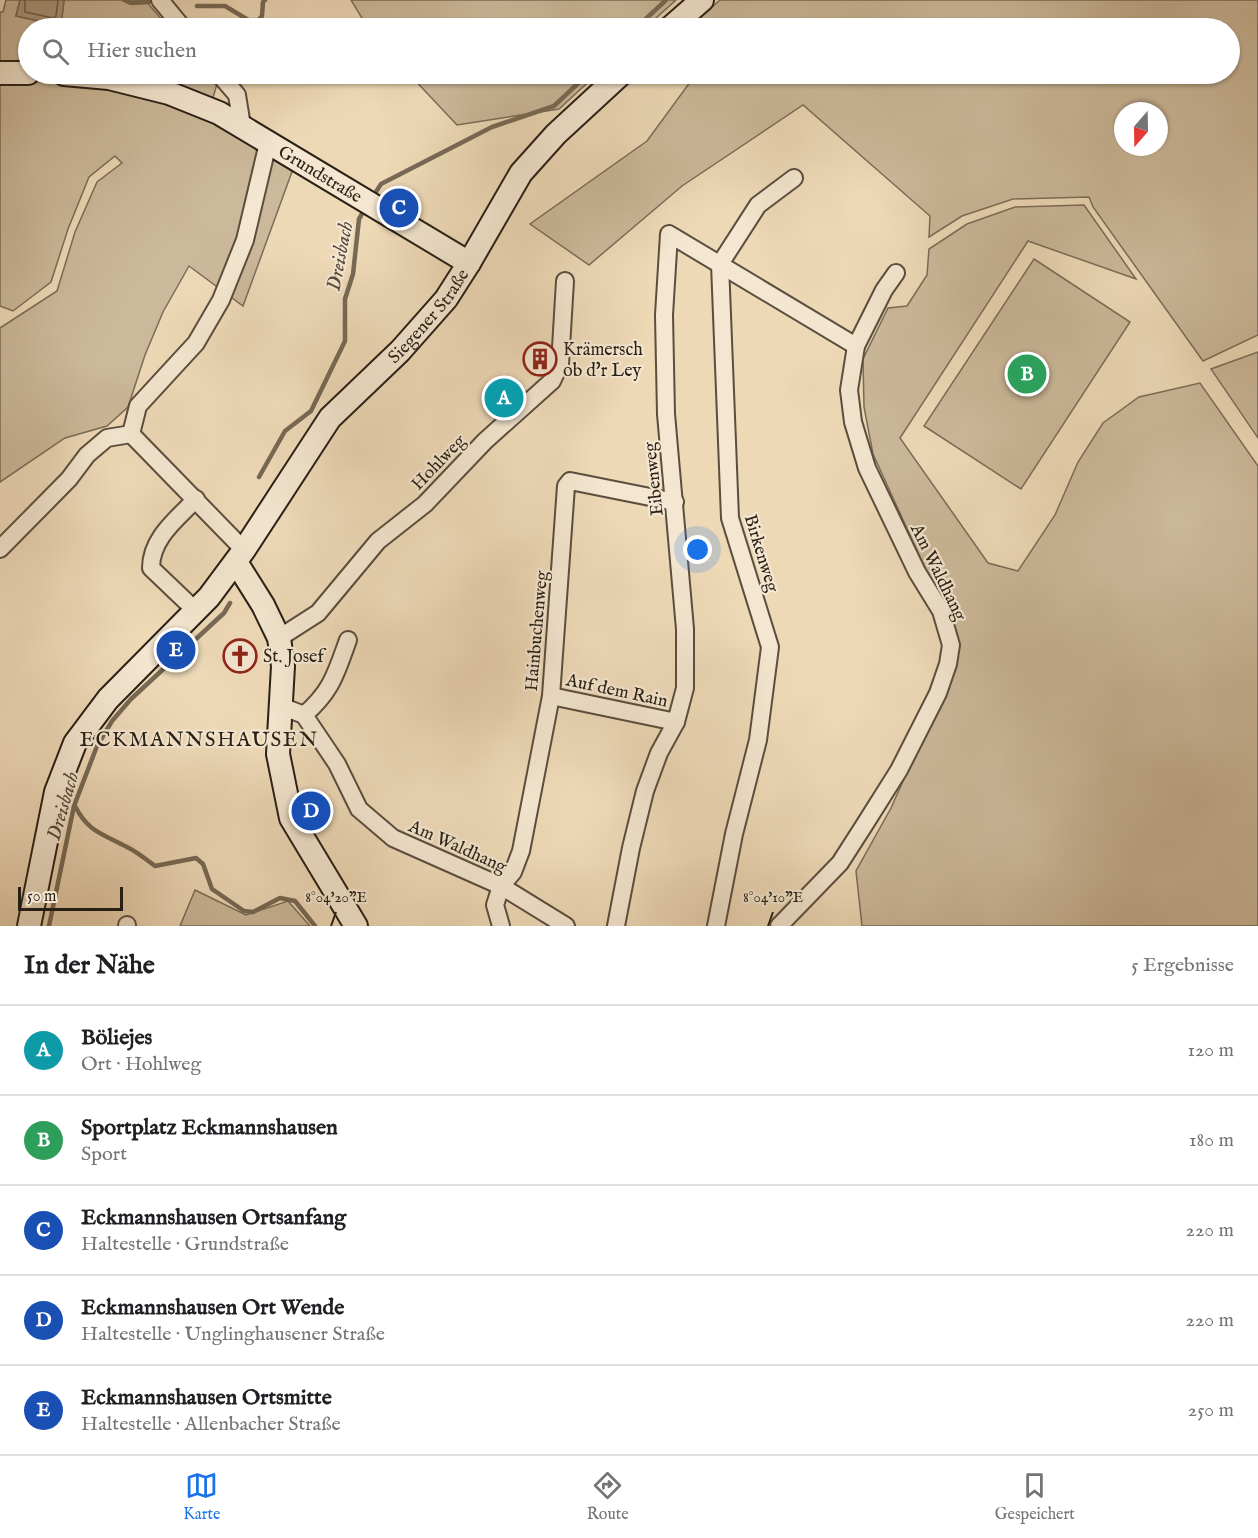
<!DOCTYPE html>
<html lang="de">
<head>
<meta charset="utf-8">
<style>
  :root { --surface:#fff; --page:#f2f2f2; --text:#202124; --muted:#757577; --line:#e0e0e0; --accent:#1a73e8 }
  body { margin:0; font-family:"IM FELL English",serif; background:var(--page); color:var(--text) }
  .compass { position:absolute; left:1114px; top:102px; width:54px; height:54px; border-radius:50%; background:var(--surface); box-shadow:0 2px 4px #0004; rotate:200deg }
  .scale { position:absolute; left:18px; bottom:15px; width:105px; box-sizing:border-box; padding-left:6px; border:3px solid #281f15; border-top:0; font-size:16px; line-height:21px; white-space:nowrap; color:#281f15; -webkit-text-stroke:4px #f4e6d0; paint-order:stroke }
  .you { position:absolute; left:698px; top:550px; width:21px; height:21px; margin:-15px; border:4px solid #fff; border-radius:50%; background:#1a73e8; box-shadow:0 0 0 9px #1a73e833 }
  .badge { display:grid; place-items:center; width:39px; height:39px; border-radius:50%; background:var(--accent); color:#fff; font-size:20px; font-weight:700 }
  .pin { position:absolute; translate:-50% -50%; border:3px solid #fff; box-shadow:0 2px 6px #0006 }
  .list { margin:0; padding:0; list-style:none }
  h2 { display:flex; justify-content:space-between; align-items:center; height:78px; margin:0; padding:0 24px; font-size:26px }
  h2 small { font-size:20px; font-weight:400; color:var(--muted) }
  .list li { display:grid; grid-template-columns:39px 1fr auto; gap:18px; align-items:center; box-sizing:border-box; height:90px; padding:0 24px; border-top:2px solid var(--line) }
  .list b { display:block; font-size:22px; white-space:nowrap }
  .list p { margin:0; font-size:20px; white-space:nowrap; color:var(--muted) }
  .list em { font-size:20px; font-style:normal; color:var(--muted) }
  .icon { flex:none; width:33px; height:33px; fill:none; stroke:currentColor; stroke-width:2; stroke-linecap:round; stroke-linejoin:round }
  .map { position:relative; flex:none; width:1258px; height:926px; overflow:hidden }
  .search { position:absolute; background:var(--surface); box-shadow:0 2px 4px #0004; left:18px; right:18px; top:18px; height:66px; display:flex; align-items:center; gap:15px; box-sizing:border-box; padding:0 21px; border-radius:33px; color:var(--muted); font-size:22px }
  .sheet { height:528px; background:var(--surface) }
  nav { display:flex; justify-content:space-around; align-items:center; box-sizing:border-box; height:84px; border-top:2px solid var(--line); background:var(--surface); font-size:16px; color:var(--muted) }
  nav a { display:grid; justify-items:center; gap:3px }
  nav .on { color:var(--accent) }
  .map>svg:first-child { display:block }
  .green { fill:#ccb99b; stroke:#7a6c58; stroke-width:1.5; fill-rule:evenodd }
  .water { fill:#ab9a80; stroke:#776955; stroke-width:1.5 }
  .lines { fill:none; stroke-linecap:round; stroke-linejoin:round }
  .shore { stroke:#6a5c4a; stroke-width:1.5 }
  .stream { stroke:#776955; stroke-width:4.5 }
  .minor-casing { stroke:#5a4e3e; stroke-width:20 }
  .secondary-casing { stroke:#281f15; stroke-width:26 }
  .minor { stroke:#f4e6d0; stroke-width:16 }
  .secondary { stroke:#f4e6d0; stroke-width:22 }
  .ticks { fill:none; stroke:#281f15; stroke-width:2 }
  .labels { text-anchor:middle; stroke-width:4.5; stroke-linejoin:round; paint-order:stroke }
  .street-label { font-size:18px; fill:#281f15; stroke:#f4e6d0 }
  .poi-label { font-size:18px; fill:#281f15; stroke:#f4e6d0; text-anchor:start }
  .water-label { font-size:20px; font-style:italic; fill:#564a3a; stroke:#f4e6d0 }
  .quarter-label { font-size:21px; letter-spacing:1.5px; fill:#281f15; stroke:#f4e6d0 }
  .ticks-label { font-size:15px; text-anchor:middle; fill:#281f15; stroke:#f4e6d0; stroke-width:4.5; stroke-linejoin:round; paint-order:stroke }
</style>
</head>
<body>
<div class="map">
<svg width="1258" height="926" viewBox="0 0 1258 926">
  <rect width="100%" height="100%" fill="#eed9b7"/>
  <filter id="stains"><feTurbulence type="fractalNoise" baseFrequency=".00333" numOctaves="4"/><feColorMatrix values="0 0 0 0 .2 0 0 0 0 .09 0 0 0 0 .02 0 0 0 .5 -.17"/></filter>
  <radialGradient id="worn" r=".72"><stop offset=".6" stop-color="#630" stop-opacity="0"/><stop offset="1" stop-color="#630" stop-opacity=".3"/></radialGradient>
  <!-- green -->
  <g class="green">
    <polygon points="6,0 20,0 16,16 61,26 64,0 145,0 169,28 28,28 28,62 0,62 0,12 3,12"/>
    <polygon points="351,0 676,0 645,28 368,28"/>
    <path d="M720 0H1258V335L1203 361 1093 207 1089 197 1013 199 962 216 929 237 930 216 803 105 682 186 589 265 530 224 647 141 696 74H1230V28H691L690 27ZM1123 111H1159V147H1123Z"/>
    <polygon points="125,74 208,74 217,84 212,101"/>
    <polygon points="409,74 597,74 559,109 457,125"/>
    <path d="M0 81C79 81 152 86 223 125 247 138 270 154 293 169L243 306 189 266 163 312 145 355 128 407 107 426 65 438 0 482V328L57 291 75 232 97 182 122 163 115 156 89 177 68 229 51 282 13 311 0 306Z"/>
    <polygon points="1084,205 1136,279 1028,241 900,438 988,563 1018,571 1055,515 1078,462 1103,423 1139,397 1200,383 1258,466 1258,926 862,926 856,871 891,808 951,674 960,645 873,454 864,407 863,359 888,308 907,306 927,275 929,249 967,224 1015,207"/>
    <polygon points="1034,259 1130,322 1021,489 924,426"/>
    <polygon points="1258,352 1258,438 1211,369"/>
    <polygon points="195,890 246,915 288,901 310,926 180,926"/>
  </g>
  <!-- water -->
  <polygon class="water" points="20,0 64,0 61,26 16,16"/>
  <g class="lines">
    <!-- shore -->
    <polyline class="shore" points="25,0 25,12 53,18 56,16 58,0"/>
    <!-- stream -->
    <g class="stream">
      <polyline points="124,0 131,3 149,2"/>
      <polyline points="197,6 225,6 255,24 262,16 263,2 265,0"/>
      <polyline points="636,28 666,0"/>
      <polyline points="372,198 381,184 492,127 554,106 588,74"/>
      <polyline points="259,477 285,431 311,411 345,341 345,299 353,274 359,219 366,207"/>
      <path d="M75 806C88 832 103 834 127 847 137 852 146 859 155 866L196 858 203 864 212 889 244 911 253 912 280 898 295 901 315 926"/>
      <polyline points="49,926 74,806 97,746 112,721 131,699 224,613 230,603"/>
    </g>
    <!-- minor casing -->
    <g class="minor-casing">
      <g id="minor">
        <polyline points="160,0 183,28"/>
        <polyline points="219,74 237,95 242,126"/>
        <path d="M196 499C177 519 151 538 151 568L196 611"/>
        <polyline points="0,549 69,479 87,455 107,438 131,434"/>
        <polyline points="244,550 131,434 138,406 196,343 221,300 245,240 268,143"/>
        <polyline points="279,638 318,613 378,541 425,504 485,441 552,381 560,364 565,281"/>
        <polyline points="551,696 676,722"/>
        <polyline points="281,706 304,715 337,764 359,809 393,838 501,886 566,926"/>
        <path d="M304 715C332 691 336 673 348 640"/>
        <polyline points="127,926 127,925"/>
        <polyline points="501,926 495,905 501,886 513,872 521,851 551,696 566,486 570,481 675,502"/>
        <polyline points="616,926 631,848 645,791 659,753 676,722 685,688 685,629 666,414 664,315 669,234 856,346"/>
        <polyline points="716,926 734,834 758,740 770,647 730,518 720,264 758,205 794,178"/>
        <polyline points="779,926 840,863 865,824 899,770 938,693 948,664 951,645 941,611 917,572 867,468 853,422 849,390 856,346 884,290 896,273"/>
      </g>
    </g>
    <!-- secondary casing -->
    <g class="secondary-casing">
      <g id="secondary">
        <polyline points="670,28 702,0"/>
        <polyline points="0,73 28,73"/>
        <path id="s1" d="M64 74 109 78 169 93 219 113 469 263"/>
        <polyline points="236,562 263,605 279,638 283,666 278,754 291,818 356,926"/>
        <path id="s2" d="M29 926 56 792 75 743 108 699 209 597 244 550 330 418 400 351 446 299 469 263 521 173 556 134 621 74"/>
      </g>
    </g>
    <!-- minor -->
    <use href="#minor" class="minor"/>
    <!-- secondary -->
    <use href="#secondary" class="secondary"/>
  </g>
  <!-- ticks -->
  <path class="ticks" d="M331 926 336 912M768 926 773 912"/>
  <!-- icons -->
  <defs>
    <g id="building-ring" transform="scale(1.725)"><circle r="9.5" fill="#f4e6d0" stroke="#8f2418" stroke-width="1.5"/><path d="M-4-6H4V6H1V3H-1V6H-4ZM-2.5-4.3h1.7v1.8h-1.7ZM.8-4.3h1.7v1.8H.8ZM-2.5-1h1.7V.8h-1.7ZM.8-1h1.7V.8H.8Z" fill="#8f2418"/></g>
    <g id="church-ring" transform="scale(1.725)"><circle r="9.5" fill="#f4e6d0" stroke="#8f2418" stroke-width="1.5"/><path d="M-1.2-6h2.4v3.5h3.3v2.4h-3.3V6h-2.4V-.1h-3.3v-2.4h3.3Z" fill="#8f2418"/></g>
  </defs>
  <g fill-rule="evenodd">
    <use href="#building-ring" x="540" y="359"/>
    <use href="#church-ring" x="240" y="656"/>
  </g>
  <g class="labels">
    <!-- street labels -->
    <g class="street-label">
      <text dy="6" stroke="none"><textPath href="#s1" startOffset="279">Grundstraße</textPath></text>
      <text dy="6" stroke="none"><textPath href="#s2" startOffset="746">Siegener Straße</textPath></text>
      <text transform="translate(438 462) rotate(-46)" y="6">Hohlweg</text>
      <text transform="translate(653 479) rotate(-96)" y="6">Eibenweg</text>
      <text transform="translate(762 553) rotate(73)" y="6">Birkenweg</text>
      <text transform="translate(939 572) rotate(64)" y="6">Am Waldhang</text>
      <text transform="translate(536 631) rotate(-85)" y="6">Hainbuchenweg</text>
      <text transform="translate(617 690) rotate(12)" y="6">Auf dem Rain</text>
      <text transform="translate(458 846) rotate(24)" y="6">Am Waldhang</text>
    </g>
    <!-- poi labels -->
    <g class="poi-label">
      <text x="563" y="355">Krämersch<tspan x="563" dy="21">ob d'r Ley</tspan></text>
      <text x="263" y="662">St. Josef</text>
    </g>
    <!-- water labels -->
    <g class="water-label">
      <text transform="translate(339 256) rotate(-79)" y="7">Dreisbach</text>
      <text transform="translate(62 806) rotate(-74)" y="7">Dreisbach</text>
    </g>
    <!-- quarter labels -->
    <g class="quarter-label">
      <text x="199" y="746">ECKMANNSHAUSEN</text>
    </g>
  </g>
  <g class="ticks-label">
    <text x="336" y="902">8°04'20"E</text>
    <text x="773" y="902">8°04'10"E</text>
  </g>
  <rect width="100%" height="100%" filter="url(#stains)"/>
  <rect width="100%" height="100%" fill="url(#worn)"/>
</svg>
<svg class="compass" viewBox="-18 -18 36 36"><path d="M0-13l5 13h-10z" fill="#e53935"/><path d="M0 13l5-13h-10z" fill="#757577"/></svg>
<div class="scale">50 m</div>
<div class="you"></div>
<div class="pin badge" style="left:504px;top:398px;background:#0f9aa8">A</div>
<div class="pin badge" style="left:1027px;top:374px;background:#2e9e5b">B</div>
<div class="pin badge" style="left:399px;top:208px;background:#1a4fb4">C</div>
<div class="pin badge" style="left:311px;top:811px;background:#1a4fb4">D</div>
<div class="pin badge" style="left:176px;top:650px;background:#1a4fb4">E</div>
<div class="search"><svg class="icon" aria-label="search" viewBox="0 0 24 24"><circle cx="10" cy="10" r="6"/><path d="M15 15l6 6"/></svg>Hier suchen</div>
</div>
<section class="sheet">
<h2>In der Nähe<small>5 Ergebnisse</small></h2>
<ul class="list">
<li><span class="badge" style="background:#0f9aa8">A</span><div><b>Böliejes</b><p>Ort · Hohlweg</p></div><em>120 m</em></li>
<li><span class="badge" style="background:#2e9e5b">B</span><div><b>Sportplatz Eckmannshausen</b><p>Sport</p></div><em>180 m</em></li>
<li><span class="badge" style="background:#1a4fb4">C</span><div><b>Eckmannshausen Ortsanfang</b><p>Haltestelle · Grundstraße</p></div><em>220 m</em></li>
<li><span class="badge" style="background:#1a4fb4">D</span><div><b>Eckmannshausen Ort Wende</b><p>Haltestelle · Unglinghausener Straße</p></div><em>220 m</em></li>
<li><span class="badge" style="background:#1a4fb4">E</span><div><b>Eckmannshausen Ortsmitte</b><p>Haltestelle · Allenbacher Straße</p></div><em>250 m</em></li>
</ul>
</section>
<nav>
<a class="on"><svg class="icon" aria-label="map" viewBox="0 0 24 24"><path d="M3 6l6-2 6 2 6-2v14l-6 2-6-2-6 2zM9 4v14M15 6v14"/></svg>Karte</a>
<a><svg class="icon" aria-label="directions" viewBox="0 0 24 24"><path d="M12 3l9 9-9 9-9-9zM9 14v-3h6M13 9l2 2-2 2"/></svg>Route</a>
<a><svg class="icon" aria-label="saved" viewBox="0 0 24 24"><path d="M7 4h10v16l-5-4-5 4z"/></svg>Gespeichert</a>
</nav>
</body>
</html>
